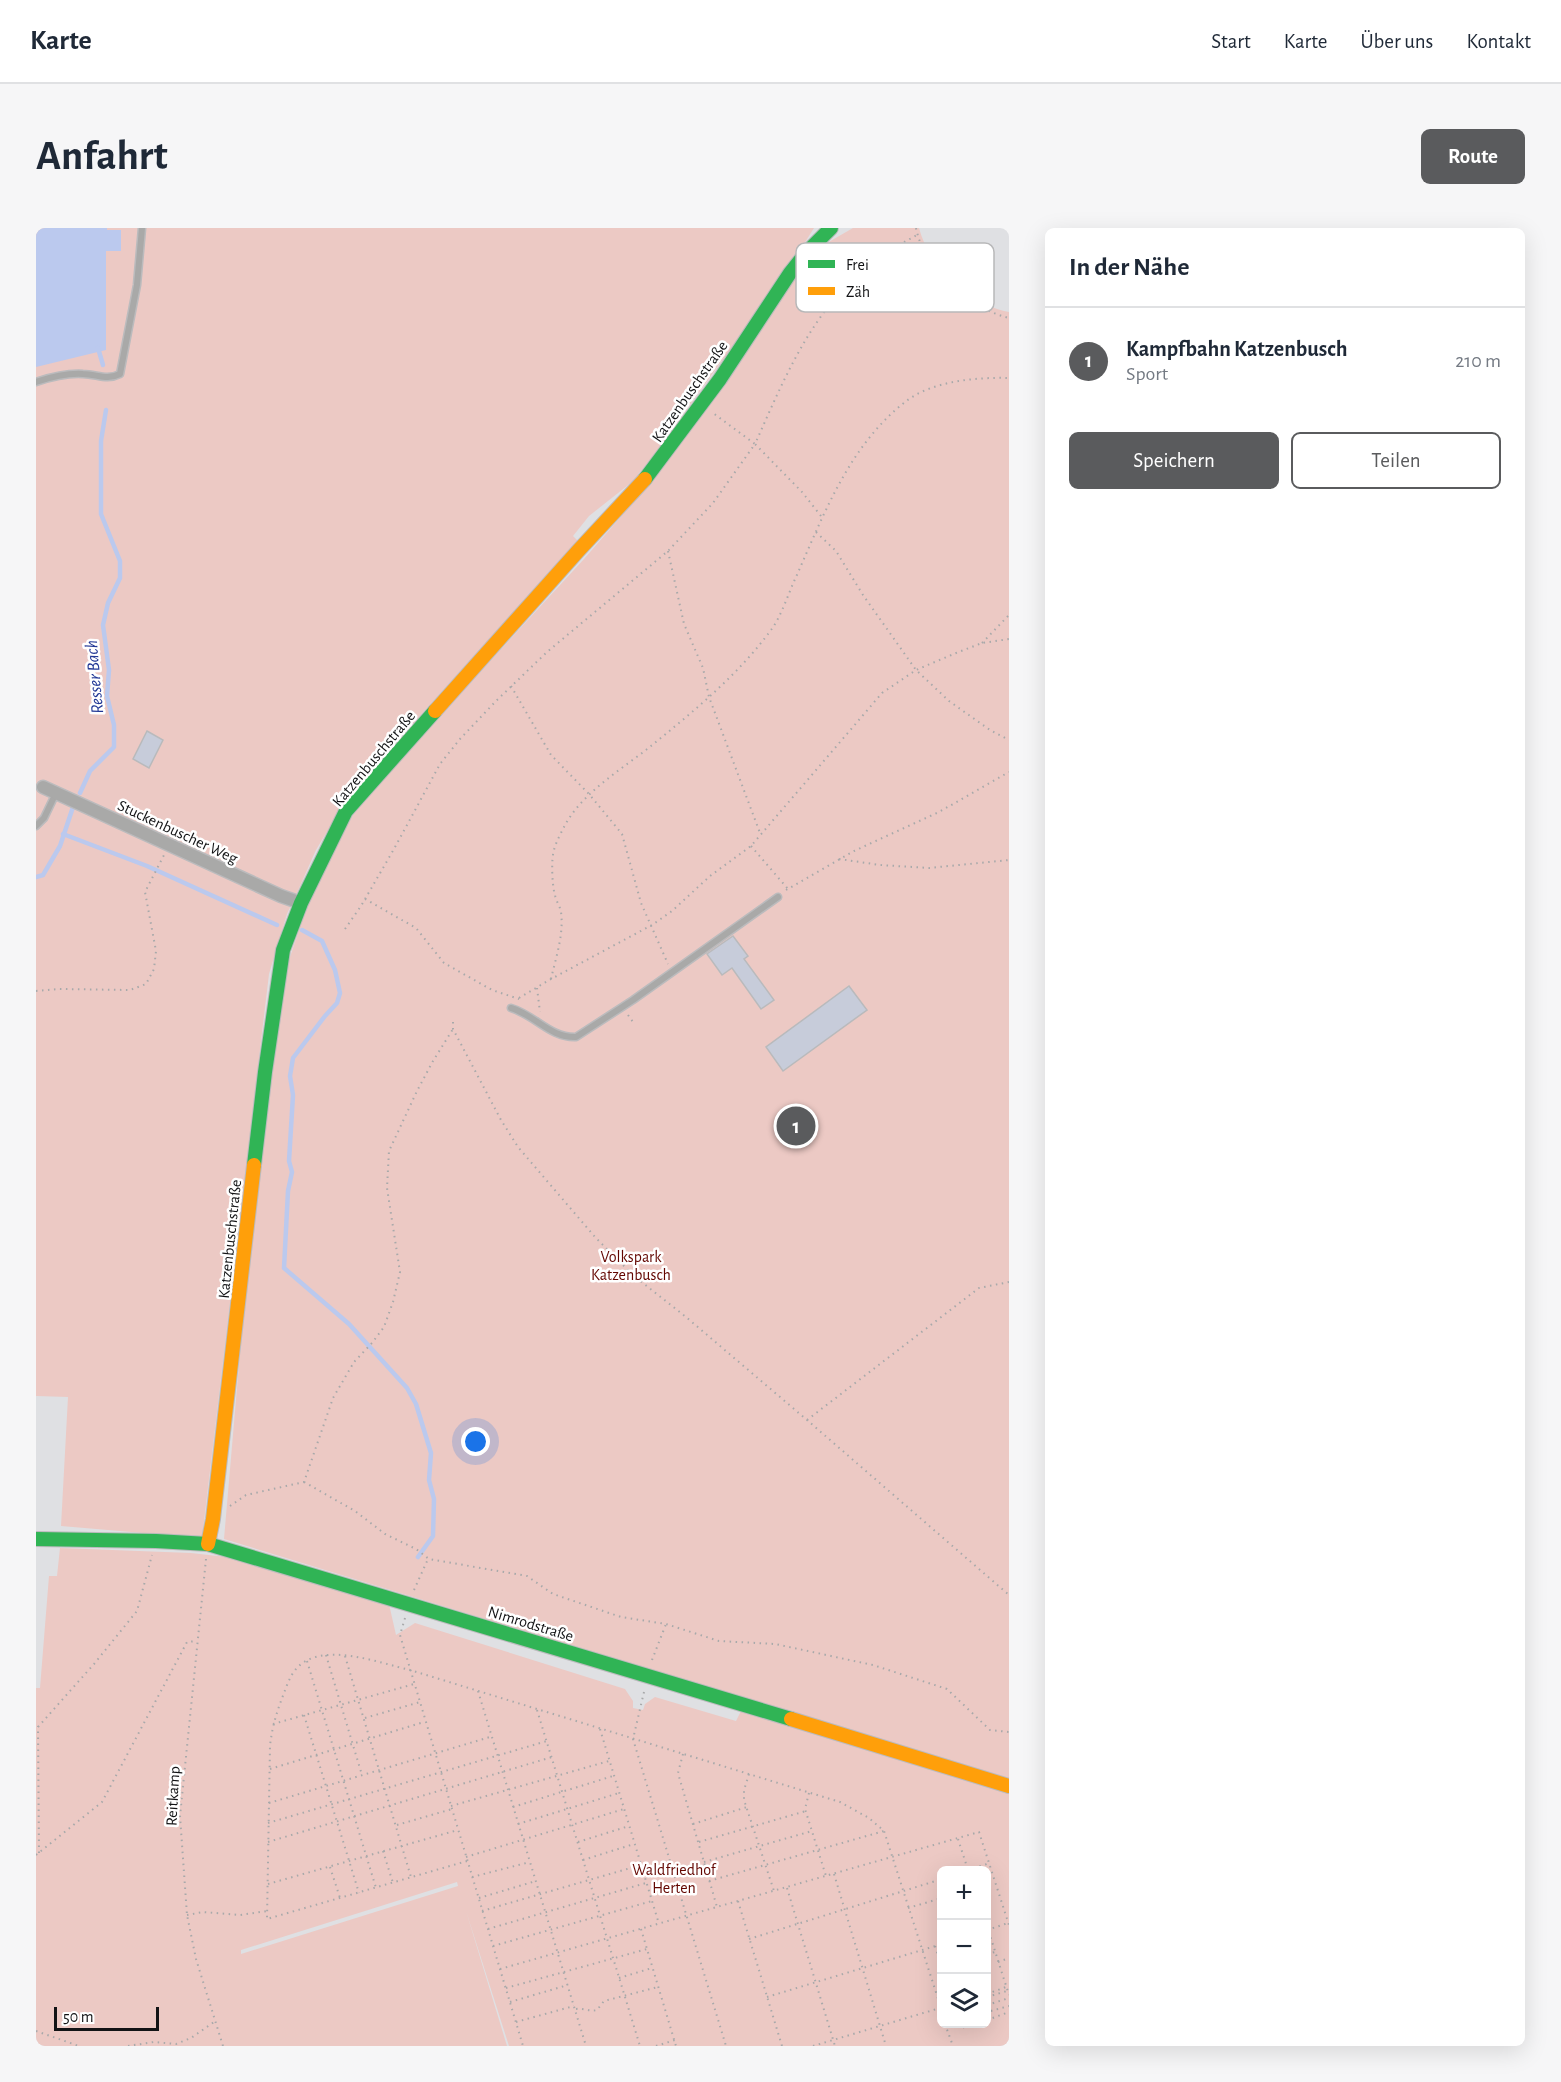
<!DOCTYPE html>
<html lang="de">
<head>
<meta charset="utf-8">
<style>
  :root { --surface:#fff; --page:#f6f6f7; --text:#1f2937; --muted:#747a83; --line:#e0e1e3; --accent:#5a5b5d }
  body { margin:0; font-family:"Alegreya Sans",sans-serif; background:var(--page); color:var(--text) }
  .controls { position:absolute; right:18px; bottom:18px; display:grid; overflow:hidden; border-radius:9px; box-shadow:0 6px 24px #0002 }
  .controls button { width:54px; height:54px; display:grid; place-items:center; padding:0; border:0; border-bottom:2px solid var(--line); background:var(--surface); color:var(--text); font:30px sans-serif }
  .scale { position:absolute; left:18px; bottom:15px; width:105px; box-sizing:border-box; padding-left:6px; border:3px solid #121315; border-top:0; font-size:16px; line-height:21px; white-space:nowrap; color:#121315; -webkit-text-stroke:4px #fff; paint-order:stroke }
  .you { position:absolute; left:440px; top:1214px; width:21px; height:21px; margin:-15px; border:4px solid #fff; border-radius:50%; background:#1a73e8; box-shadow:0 0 0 9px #1a73e833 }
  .badge { display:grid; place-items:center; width:39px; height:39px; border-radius:50%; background:var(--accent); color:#fff; font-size:20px; font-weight:700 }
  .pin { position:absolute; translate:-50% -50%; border:3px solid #fff; box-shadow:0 2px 6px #0006 }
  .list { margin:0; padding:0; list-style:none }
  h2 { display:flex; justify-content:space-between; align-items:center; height:78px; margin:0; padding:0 24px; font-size:26px }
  h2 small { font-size:20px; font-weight:400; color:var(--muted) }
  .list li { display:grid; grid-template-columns:39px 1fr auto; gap:18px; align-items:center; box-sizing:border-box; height:108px; padding:0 24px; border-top:2px solid var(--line) }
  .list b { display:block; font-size:22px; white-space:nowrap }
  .list p { margin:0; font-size:20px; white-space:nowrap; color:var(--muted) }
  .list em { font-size:20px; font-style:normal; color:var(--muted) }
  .actions { display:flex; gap:12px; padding:18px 24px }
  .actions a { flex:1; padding:14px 0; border:2px solid var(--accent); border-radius:9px; text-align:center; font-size:21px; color:var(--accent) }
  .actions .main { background:var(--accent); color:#fff }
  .icon { flex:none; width:33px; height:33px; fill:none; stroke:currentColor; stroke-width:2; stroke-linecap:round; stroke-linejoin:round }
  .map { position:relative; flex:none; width:973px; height:1818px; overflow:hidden; border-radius:9px }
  header { display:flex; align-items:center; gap:36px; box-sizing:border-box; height:84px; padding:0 30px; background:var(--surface); border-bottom:2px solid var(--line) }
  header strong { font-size:28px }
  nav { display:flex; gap:33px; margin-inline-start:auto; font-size:21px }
  .intro { display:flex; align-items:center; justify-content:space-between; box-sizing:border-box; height:144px; padding:0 36px }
  h1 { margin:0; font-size:42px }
  .button { padding:15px 27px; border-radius:9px; background:var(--accent); color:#fff; font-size:21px; font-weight:700 }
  main { display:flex; gap:36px; padding:0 36px }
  aside { flex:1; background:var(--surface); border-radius:9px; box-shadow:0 6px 24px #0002 }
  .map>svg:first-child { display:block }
  .green { fill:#ecc9c4; fill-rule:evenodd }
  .water { fill:#bbc9ee }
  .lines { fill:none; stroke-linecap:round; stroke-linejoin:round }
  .stream { stroke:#bbc9ee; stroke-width:4.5 }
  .building { fill:#c7ccda; stroke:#b9babc; stroke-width:1.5 }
  .lane-casing { stroke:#bbbbbd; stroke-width:9 }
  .street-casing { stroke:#bbbbbd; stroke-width:15 }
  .fast-casing { stroke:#bbbbbd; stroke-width:16 }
  .slow-casing { stroke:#bbbbbd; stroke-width:16 }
  .path { stroke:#a8a9aa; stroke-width:2; stroke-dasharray:1.5 4.5; stroke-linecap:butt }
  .lane { stroke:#a9a9a8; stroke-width:6 }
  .street { stroke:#a9a9a8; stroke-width:12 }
  .fast { stroke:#30b455; stroke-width:14 }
  .slow { stroke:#ff9f0a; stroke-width:14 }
  .labels { text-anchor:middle; stroke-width:5; stroke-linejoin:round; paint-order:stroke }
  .street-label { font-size:16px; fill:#121315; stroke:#fff }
  .park-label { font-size:16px; fill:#630600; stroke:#fff }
  .water-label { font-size:18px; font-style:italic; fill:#213795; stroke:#fff }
  .key { fill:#fff; stroke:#b8b8b9; stroke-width:1.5 }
  .key-label { font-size:16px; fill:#121315 }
</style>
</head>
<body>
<header>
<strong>Karte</strong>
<nav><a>Start</a><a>Karte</a><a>Über uns</a><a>Kontakt</a></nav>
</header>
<div class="intro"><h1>Anfahrt</h1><a class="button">Route</a></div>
<main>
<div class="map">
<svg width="973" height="1818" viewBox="0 0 973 1818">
  <rect width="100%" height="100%" fill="#dfe0e3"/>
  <!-- green -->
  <g class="green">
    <polygon points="0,0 778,0 751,43 617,228 596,254 553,288 537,308 542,313 314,565 280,622 264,658 251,686 233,746 166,1310 25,1298 32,1169 0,1168"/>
    <path d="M817 0H883C894 41 932 76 973 84V1551L188 1311 210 1056 247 750 274 669 318 585 387 506 548 331 615 254 755 51 784 19Z"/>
    <path d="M24 1320 155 1325 190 1329 353 1376 360 1407 379 1395 589 1461 597 1473V1480L607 1482 609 1476 619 1469 700 1493 705 1483 973 1564V1818H473L430 1683 471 1818H0V1460H4L13 1348H21ZM906 1642H951V1796H906ZM421 1654 422 1658 205 1726V1722Z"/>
  </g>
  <!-- water -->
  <polygon class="water" points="0,0 71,0 71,2 85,2 85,23 70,23 70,122 0,139"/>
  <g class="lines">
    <!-- stream -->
    <g class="stream">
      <polyline points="62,120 67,137"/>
      <polyline points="44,565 54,543 78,519 78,497 71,468 73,442 67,397 72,375 84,350 84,333 65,286 65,213 70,182"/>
      <polyline points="27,606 111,638 241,697"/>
      <polyline points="0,649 7,647 24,618 37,579"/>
      <polyline points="266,702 286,713 299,742 304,765 301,775 289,788 257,830 254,848 257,867 253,933 256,944 252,963 248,1040 313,1096 371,1160 380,1176 395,1225 393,1252 398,1271 397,1308 382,1329"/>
    </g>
  </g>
  <!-- building -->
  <g class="building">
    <polygon points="111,503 127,512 113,540 97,531"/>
    <polygon points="697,708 712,728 708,731 738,772 725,781 696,740 686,747 671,726"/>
    <polygon points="813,758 831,782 747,843 730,819"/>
  </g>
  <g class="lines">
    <!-- lane casing -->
    <g class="lane-casing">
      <g id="lane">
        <path d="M0 154C15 149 31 145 47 146 61 146 70 153 84 146L101 57 106 0"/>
        <polyline points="0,598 8,590 20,565"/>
        <path d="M475 780C499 787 514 810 540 809L597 772 742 669"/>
      </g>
    </g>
    <!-- street casing -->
    <g class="street-casing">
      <polyline id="street" points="7,559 245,668 265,675"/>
    </g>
    <!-- fast casing -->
    <g class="fast-casing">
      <g id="fast">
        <polyline points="609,251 684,151 754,45 770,25 795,0"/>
        <polyline points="218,937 229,844 247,722 265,675 310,583 399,483"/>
        <polyline points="0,1311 120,1313 172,1316 755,1491"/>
      </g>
    </g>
    <!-- slow casing -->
    <g class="slow-casing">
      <g id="slow">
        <polyline points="399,483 542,323 609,251"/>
        <polyline points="172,1316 177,1291 218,937"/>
        <polyline points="755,1491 973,1558"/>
      </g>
    </g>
    <!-- path -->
    <g class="path">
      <path d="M880 0C889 44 931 79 973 90"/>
      <path d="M785 288 766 264 719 216C745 158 770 96 817 51 835 33 859 19 881 7"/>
      <polyline points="780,304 800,323 827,367 880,442 913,473 954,502 973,512"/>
      <polyline points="632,323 648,396 667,440 673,469 724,605"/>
      <polyline points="946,415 973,387"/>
      <polyline points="475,458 515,527 553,566 586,606 605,675 632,736"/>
      <polyline points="715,618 752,661"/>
      <polyline points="803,631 844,637 893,640 973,632"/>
      <polyline points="750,662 818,623 903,584 973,544"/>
      <polyline points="329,671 380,700 408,735 456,762 483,771"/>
      <polyline points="309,701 325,678 358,621 404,536 424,511 460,473 511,424 632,323 677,275 719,216 677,185"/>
      <path d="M515 751C520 729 528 706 525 684 524 678 520 673 519 667 516 658 515 631 518 622 520 614 525 605 529 597 548 563 585 542 615 518 658 483 702 447 735 402 746 387 752 366 760 349 788 286 813 218 869 174 895 153 941 149 973 150"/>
      <polyline points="501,760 504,784"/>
      <polyline points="0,763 23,761 94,762 110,756 118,741 120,723 109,664 128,627"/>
      <polyline points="483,770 515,751 616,697 636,683 674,648 715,618 846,465 880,442 920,425 946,415 973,411"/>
      <polyline points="592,787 597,794"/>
      <polyline points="417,794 417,801 465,892 482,919 559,1009 598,1048 650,1089 771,1192 973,1367"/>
      <polyline points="771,1192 943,1060 973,1054"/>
      <polyline points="268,1254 319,1283 349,1306 380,1321 393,1331 491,1348 517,1366 585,1389 630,1396 683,1413 739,1416 837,1437 911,1461 954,1502 973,1504"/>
      <polyline points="194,1278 210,1267 268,1254 297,1170 318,1134 336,1115 348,1099 357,1074 364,1044 351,960 353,923 381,863 397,833 417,801"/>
      <polyline points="170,1331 144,1588 151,1687 160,1731 187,1818"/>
      <polyline points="378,1362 392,1331"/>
      <polyline points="369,1390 364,1407 487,1818"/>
      <polyline points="290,1427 326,1547"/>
      <polyline points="309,1428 375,1649"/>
      <polyline points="616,1432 630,1396"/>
      <polyline points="271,1433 340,1660"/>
      <polyline points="442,1463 550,1818"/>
      <polyline points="608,1464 597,1511 690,1818"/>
      <polyline points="501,1482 604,1818"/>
      <polyline points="268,1487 323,1665"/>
      <polyline points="329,1490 384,1474"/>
      <polyline points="237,1496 378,1456"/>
      <polyline points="564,1501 623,1696"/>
      <polyline points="647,1526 642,1545 681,1679"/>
      <polyline points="234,1541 388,1494"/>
      <polyline points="713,1546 708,1562 708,1572 738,1663"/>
      <polyline points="773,1565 769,1581 790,1648"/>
      <polyline points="233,1575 454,1509"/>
      <polyline points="415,1578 573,1533"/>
      <polyline points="477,1579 577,1548"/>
      <polyline points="232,1595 511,1513"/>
      <polyline points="482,1596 583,1565"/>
      <polyline points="657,1596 711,1579"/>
      <polyline points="361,1597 416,1581"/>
      <polyline points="922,1611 932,1642"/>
      <polyline points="232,1614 516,1529"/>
      <polyline points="542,1614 593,1598"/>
      <polyline points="663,1614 770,1583"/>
      <polyline points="347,1623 357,1655"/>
      <polyline points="3,1625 2,1499 58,1436 101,1383 116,1327"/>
      <polyline points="0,1627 66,1574 151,1414 161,1413"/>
      <polyline points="430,1629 588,1581"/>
      <polyline points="547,1632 598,1616"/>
      <path d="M431 1633 231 1691 234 1518C236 1499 241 1483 248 1465 251 1457 254 1448 260 1441 285 1412 343 1435 374 1442L804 1574 833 1590 848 1603 906 1783"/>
      <polyline points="668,1634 776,1603"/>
      <polyline points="294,1639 304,1670"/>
      <polyline points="932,1642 954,1635"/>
      <polyline points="798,1646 850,1818"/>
      <polyline points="436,1649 494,1634"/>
      <polyline points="673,1653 848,1603"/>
      <polyline points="232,1656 422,1602"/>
      <polyline points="751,1660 799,1818"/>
      <polyline points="443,1670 500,1653"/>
      <polyline points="702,1673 746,1818"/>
      <polyline points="872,1680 906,1670"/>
      <polyline points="446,1683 605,1637"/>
      <polyline points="151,1687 167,1684 204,1687 231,1683"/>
      <polyline points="951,1698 973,1767"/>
      <polyline points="452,1701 610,1655"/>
      <polyline points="605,1701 640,1818"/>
      <polyline points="951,1702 972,1695"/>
      <polyline points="713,1711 906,1651"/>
      <polyline points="457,1718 616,1673"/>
      <polyline points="899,1718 906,1738"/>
      <polyline points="951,1726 959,1724"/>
      <polyline points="962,1734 973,1730"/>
      <polyline points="464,1741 943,1604 973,1697"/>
      <polyline points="583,1750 616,1740"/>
      <polyline points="470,1760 611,1721"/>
      <polyline points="951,1766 970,1759"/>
      <polyline points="731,1769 906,1716"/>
      <polyline points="951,1769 971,1763"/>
      <polyline points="474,1774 532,1757"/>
      <polyline points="951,1777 973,1770"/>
      <path d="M540 1781C548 1780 554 1784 561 1782L568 1773 622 1759"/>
      <polyline points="951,1782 951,1784 973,1778"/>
      <polyline points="951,1792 973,1784"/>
      <polyline points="480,1794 538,1778"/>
      <polyline points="909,1796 917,1818"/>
      <polyline points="924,1796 925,1800 938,1796"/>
      <polyline points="0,1803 43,1818"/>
      <polyline points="92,1818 118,1814 140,1816 155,1810 178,1794"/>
      <polyline points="620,1818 639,1812"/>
      <polyline points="777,1818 904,1780"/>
    </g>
    <!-- lane -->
    <use href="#lane" class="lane"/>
    <!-- street -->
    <use href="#street" class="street"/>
    <!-- fast -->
    <use href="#fast" class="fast"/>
    <!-- slow -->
    <use href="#slow" class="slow"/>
  </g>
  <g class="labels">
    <!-- street labels -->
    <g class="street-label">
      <text transform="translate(653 163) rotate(-55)" y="6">Katzenbuschstraße</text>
      <text transform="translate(337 530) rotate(-50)" y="6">Katzenbuschstraße</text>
      <text transform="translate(142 603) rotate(25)" y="6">Stuckenbuscher Weg</text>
      <text transform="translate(193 1011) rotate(-84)" y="6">Katzenbuschstraße</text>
      <text transform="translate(495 1395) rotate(17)" y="6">Nimrodstraße</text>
      <text transform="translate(136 1568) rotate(-87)" y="6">Reitkamp</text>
    </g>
    <!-- park labels -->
    <g class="park-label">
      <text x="595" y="1034">Volkspark<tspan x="595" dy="18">Katzenbusch</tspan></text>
      <text x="638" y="1647">Waldfriedhof<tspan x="638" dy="18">Herten</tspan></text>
    </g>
    <!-- water labels -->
    <g class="water-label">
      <text transform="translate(58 449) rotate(-95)" y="6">Resser Bach</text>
    </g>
  </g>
  <!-- legend -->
  <rect x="760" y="15" width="198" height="69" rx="9" class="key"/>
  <rect x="772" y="32" width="27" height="8" fill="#30b455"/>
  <rect x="772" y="59" width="27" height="8" fill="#ff9f0a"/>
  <g class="key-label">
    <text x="810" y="42">Frei</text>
    <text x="810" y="69">Zäh</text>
  </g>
</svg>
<div class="controls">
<button>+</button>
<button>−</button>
<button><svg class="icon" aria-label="layers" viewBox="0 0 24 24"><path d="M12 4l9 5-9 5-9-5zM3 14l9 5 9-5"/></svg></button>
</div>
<div class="scale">50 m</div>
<div class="you"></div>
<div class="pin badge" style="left:760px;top:898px">1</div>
</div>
<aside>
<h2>In der Nähe<small></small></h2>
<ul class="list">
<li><span class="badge">1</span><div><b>Kampfbahn Katzenbusch</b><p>Sport</p></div><em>210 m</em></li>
</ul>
<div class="actions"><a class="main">Speichern</a><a>Teilen</a></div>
</aside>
</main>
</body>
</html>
